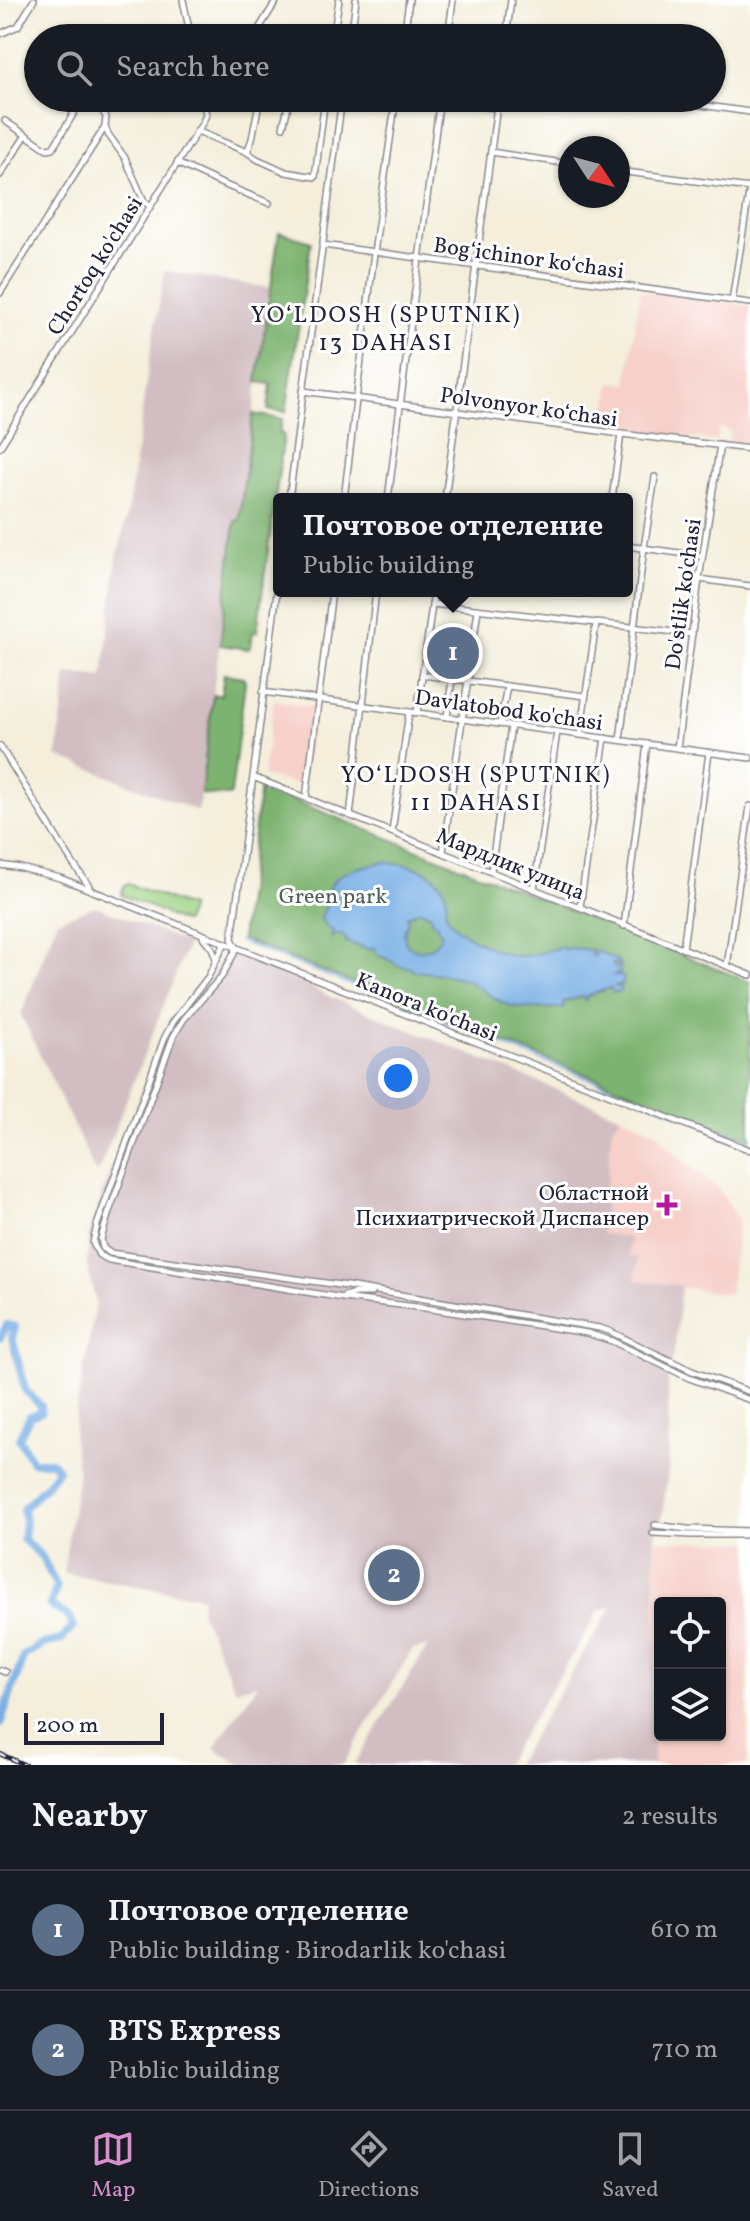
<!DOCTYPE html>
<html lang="en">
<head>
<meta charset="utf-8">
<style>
  :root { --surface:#171b24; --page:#242831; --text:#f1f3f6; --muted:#9ea1a6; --line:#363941; --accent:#d690ce }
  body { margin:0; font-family:Vollkorn,serif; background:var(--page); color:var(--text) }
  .controls { position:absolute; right:24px; bottom:24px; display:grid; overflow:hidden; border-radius:8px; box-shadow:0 2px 6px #0004 }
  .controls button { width:72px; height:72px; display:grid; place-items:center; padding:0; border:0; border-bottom:2px solid var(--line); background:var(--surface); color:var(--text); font:40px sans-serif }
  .compass { position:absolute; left:558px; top:136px; width:72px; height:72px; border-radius:50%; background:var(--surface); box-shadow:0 2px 6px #0004; rotate:126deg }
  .scale { position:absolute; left:24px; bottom:20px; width:140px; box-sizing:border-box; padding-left:8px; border:4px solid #22223b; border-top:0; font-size:22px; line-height:28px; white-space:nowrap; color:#22223b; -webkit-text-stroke:6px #fff; paint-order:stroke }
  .you { position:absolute; left:398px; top:1078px; width:28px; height:28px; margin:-20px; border:6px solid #fff; border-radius:50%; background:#1a73e8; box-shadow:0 0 0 12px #1a73e833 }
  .badge { display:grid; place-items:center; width:52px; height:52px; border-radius:50%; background:var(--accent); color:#fff; font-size:26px; font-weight:700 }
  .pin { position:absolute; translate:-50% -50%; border:4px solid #fff; box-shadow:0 2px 8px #0006 }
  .popup { position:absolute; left:273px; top:493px; width:360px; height:104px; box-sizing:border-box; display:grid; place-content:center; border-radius:8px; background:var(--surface); filter:drop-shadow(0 2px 6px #0005); font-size:26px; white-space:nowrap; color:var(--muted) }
  .popup b { font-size:30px; color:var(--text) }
  .popup::after { content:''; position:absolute; left:50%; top:100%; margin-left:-16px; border:16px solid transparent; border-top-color:var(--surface) }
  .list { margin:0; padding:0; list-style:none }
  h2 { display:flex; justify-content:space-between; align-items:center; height:104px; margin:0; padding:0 32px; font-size:34px }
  h2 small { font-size:26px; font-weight:400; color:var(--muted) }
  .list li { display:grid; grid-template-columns:52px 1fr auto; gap:24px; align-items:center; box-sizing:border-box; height:120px; padding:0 32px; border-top:2px solid var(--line) }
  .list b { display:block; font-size:30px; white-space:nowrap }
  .list p { margin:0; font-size:26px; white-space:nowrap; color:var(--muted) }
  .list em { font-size:26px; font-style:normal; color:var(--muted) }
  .icon { flex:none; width:44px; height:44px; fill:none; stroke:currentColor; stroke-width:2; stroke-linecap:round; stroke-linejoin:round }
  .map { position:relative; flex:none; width:750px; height:1765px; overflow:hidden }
  .search { position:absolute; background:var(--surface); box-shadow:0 2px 6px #0004; left:24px; right:24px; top:24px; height:88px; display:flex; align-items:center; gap:20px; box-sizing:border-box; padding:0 28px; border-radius:44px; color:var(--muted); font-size:30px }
  .sheet { height:344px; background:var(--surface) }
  nav { display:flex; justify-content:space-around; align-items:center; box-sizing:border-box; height:112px; border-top:2px solid var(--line); background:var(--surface); font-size:22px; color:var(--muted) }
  nav a { display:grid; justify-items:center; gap:4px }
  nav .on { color:var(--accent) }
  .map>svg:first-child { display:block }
  .built { fill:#f7d0ca; fill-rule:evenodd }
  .industrial { fill:#d2bec2 }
  .green { fill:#9cd182; stroke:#5f7a5e; stroke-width:2 }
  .forest { fill:#7db370; stroke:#506a56; stroke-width:2 }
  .water { fill:#74ade4; stroke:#4b6890; stroke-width:2; fill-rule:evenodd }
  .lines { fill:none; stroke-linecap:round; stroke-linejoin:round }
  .stream { stroke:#74ade4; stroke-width:2 }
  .river { stroke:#74ade4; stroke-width:8 }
  .minor-casing { stroke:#8b888b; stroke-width:8 }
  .minor { stroke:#fff; stroke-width:5 }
  .rail-casing { stroke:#22223b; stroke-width:5 }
  .rail { stroke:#fff; stroke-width:2; stroke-dasharray:6; stroke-linecap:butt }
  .poi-dot { fill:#b5179e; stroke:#fff; stroke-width:3 }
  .labels { text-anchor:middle; stroke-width:6; stroke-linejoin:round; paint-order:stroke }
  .street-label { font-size:22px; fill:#22223b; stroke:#fff }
  .park-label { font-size:22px; fill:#4d5f54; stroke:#fff }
  .poi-label { font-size:22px; fill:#22223b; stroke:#fff; text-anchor:end }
  .neighbourhood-label { font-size:24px; letter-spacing:2px; fill:#22223b; stroke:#fff }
</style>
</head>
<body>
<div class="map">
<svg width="750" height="1765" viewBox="0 0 750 1765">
  <rect width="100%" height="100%" fill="#fff"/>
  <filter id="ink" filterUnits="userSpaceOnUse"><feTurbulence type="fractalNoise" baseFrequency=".0125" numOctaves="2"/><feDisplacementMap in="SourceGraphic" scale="16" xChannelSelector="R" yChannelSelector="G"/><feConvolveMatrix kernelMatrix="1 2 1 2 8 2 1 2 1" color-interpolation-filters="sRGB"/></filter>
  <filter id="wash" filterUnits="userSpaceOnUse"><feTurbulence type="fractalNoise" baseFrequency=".006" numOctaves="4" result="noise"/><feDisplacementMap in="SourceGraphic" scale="32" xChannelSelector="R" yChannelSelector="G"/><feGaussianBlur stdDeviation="1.8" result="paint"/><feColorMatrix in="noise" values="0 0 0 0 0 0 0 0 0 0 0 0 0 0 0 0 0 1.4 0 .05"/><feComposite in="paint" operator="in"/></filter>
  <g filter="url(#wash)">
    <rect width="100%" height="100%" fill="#f4eedb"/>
    <!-- built -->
    <g class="built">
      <polygon points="640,291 750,306 750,446 729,443 730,431 722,429 718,430 716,441 605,427 611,382 627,384"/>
      <polygon points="274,700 313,707 302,785 263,776"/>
      <polygon points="621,1116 659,1133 671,1150 716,1186 739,1220 729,1294 635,1280 628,1256 602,1234 612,1129"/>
      <path d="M654 1541 750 1542 747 1765H653L656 1645ZM660 1603H720V1735H660Z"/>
    </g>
    <!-- industrial -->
    <g class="industrial">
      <polygon points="165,271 270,288 239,522 235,522 198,811 57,756 67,674 103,678 117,558 128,510 148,369"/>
      <polygon points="95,906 188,943 97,1175 21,1015 57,921"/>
      <polygon points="226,949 347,1004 621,1116 612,1129 602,1234 630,1238 628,1256 638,1258 635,1280 681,1286 674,1354 668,1374 669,1464 662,1517 654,1541 656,1645 653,1765 515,1765 612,1607 600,1610 504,1765 354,1765 428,1646 412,1650 343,1765 241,1765 214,1748 258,1684 235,1689 200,1610 202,1597 63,1573 78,1473 73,1441 77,1405 96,1303 87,1264 89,1236 103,1190 170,1018 189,995 209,982"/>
    </g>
    <!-- green -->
    <polygon class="green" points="128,884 189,907 190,910 186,920 183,922 166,915 163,912 121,895 124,886"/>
    <!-- forest -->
    <g class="forest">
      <polygon points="279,232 311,242 286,412 268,410 271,384 257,382"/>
      <polygon points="253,414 282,419 280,434 284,435 257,632 253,632 251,646 248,649 220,645 235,521 239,521"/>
      <polygon points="224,674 244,677 245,682 231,794 229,796 201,794 213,695 221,695"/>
      <polygon points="260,787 750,982 750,1139 241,939"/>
    </g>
    <!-- water -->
    <path class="water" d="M384 862C406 863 440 870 446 895 448 905 443 911 449 919 459 934 501 956 519 956 533 957 547 950 561 947L565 949 572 948 592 950 591 956H595L596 950 618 961 620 966 614 963 612 964 615 968H620V973L614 975 623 977V984L614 986 621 988 620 991 613 993 611 988 586 996 587 999 584 1000 582 997 563 1002 564 1008C545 1008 525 1010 508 1005 494 1000 482 989 470 982 460 976 427 972 415 971L411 967C397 970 388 955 376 955V949L373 948 370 950 346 942 345 937 339 934 333 936 331 939 333 931 326 926 320 917C331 904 324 900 330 887 339 868 367 866 384 862ZM421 910 431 915V922L436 923 438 930 442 933C435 951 421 955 406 944 404 935 403 930 408 923L407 916Z"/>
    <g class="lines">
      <!-- stream -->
      <polyline class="stream" points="239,941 750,1142"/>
      <!-- river -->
      <path class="river" d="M0 1338 7 1325 15 1327 12 1337 25 1390 41 1406V1412L30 1416 19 1438 32 1462H51L58 1469C54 1480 32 1498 23 1509L25 1522 23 1539 42 1557 57 1587 50 1605 69 1617 73 1627 61 1640 43 1644 24 1655 0 1725"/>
    </g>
  </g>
  <g filter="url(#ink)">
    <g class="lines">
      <!-- minor casing -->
      <g class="minor-casing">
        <g id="minor">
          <polyline points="183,0 191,38"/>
          <polyline points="0,34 18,26 34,0"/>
          <polyline points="253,38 277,0"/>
          <polyline points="333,38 339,0"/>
          <polyline points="351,38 356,0"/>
          <polyline points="404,38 409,0"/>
          <polyline points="448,38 453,0"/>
          <polyline points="506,38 511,0"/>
          <polyline points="33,80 38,79"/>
          <polyline points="95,98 106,117 105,127 108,134 125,158 144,201 150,206"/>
          <polyline points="230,98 259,103"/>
          <polyline points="408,98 497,108"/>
          <polyline points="651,98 750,112"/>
          <polyline points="5,121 26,135"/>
          <polyline points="283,127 290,98"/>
          <polyline points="197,131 247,152 257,159 286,172 315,177 325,98"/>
          <polyline points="247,152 252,139 260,98"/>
          <polyline points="491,152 570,164"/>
          <polyline points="177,163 220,183 269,203"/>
          <polyline points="618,171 750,188"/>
          <polyline points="0,175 26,135 47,149 53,148 83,98"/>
          <polyline points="323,245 750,303"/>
          <polyline points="0,293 105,127"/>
          <polyline points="732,301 750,187"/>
          <polyline points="303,391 621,434 750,449"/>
          <polyline points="0,447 203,122 206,115 203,98"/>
          <polyline points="289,499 342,98"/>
          <polyline points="344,499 374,253 396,98"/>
          <polyline points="388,499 440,98"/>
          <polyline points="445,499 498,98"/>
          <polyline points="612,499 621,434"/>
          <polyline points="627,546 702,556"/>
          <polyline points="279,576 232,939 237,948 222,976 184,1019 173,1037 109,1212 101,1239 103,1248 110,1253 347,1286 599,1328 609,1331 692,1371 750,1392"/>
          <polyline points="699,579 750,586"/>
          <polyline points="432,604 692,634"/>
          <polyline points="422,675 585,696"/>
          <polyline points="263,692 750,758"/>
          <polyline points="417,713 434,591"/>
          <polyline points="447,717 452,679"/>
          <polyline points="500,724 507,686"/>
          <polyline points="580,735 596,624"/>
          <polyline points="620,740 644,548 655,477"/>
          <polyline points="0,746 72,862 89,886"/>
          <polyline points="677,748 699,579 720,445"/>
          <polyline points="253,777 750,975"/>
          <polyline points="306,798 332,591"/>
          <polyline points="350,816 376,591"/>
          <polyline points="392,832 409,712"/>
          <polyline points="443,852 478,610"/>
          <polyline points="0,865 21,868 60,878 750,1150"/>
          <polyline points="491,871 511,726"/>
          <polyline points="534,889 557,732"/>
          <polyline points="580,907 605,738"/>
          <polyline points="624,926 647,744"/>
          <polyline points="203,937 212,948 216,959"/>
          <polyline points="225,943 208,977 173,1022 164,1039 97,1225 93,1243 99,1255 109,1260 343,1298 425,1308 587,1333 612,1341 689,1378 750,1400"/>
          <polyline points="683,949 709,752"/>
          <polyline points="727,966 750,806"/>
          <polyline points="345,1296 355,1293 371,1293"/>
          <polyline points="655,1525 687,1529 750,1531"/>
          <polyline points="653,1533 691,1535 750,1535"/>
          <polyline points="0,1670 5,1672"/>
        </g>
      </g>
      <!-- minor -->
      <use href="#minor" class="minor"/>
      <!-- rail casing -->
      <g class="rail-casing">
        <polyline id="rail" points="0,1754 25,1765"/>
      </g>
      <!-- rail -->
      <use href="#rail" class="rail"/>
    </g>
  </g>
  <!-- markers -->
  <path class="poi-dot" d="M663 1193h8v8h8v8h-8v8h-8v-8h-8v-8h8z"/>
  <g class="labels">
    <!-- street labels -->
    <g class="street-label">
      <text transform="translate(529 257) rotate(8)" y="8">Bogʻichinor koʻchasi</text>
      <text transform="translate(94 265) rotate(-58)" y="8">Chortoq ko'chasi</text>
      <text transform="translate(529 406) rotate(8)" y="8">Polvonyor koʻchasi</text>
      <text transform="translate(682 594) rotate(-82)" y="8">Do'stlik ko'chasi</text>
      <text transform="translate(509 709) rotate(8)" y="8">Davlatobod ko'chasi</text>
      <text transform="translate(511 863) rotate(22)" y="8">Мардлик улица</text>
      <text transform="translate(427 1006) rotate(22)" y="8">Kanora ko'chasi</text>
    </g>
    <!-- park labels -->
    <g class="park-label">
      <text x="333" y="903">Green park</text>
    </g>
    <!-- poi labels -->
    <g class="poi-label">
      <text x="649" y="1200">Областной<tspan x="649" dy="25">Психиатрической Диспансер</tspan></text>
    </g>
    <!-- neighbourhood labels -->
    <g class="neighbourhood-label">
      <text x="386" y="322">YO‘LDOSH (SPUTNIK)<tspan x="386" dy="28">13 DAHASI</tspan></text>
      <text x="476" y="782">YO‘LDOSH (SPUTNIK)<tspan x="476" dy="28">11 DAHASI</tspan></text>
    </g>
  </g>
</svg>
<div class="controls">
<button><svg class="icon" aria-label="locate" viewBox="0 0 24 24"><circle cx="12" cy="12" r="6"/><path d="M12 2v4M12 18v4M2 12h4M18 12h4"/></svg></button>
<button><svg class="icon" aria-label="layers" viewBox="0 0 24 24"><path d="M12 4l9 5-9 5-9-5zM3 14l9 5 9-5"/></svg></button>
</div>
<svg class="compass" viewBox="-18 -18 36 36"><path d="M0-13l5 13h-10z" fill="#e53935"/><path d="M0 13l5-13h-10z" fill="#9ea1a6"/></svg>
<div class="scale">200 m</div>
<div class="you"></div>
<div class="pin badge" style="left:453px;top:653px;background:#5c6f8a">1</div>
<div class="popup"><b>Почтовое отделение</b>Public building</div>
<div class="pin badge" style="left:394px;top:1575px;background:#5c6f8a">2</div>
<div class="search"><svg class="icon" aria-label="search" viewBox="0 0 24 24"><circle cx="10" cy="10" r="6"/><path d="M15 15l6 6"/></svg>Search here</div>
</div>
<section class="sheet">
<h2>Nearby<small>2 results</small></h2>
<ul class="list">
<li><span class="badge" style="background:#5c6f8a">1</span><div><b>Почтовое отделение</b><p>Public building · Birodarlik ko'chasi</p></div><em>610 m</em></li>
<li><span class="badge" style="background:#5c6f8a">2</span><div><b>BTS Express</b><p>Public building</p></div><em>710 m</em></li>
</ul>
</section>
<nav>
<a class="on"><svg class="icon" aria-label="map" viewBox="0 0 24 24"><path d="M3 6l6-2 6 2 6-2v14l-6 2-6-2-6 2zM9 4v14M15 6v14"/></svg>Map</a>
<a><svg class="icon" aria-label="directions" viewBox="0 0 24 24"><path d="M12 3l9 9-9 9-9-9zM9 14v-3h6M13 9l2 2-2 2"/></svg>Directions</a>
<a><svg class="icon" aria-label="saved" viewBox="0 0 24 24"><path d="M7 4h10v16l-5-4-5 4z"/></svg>Saved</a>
</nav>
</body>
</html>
